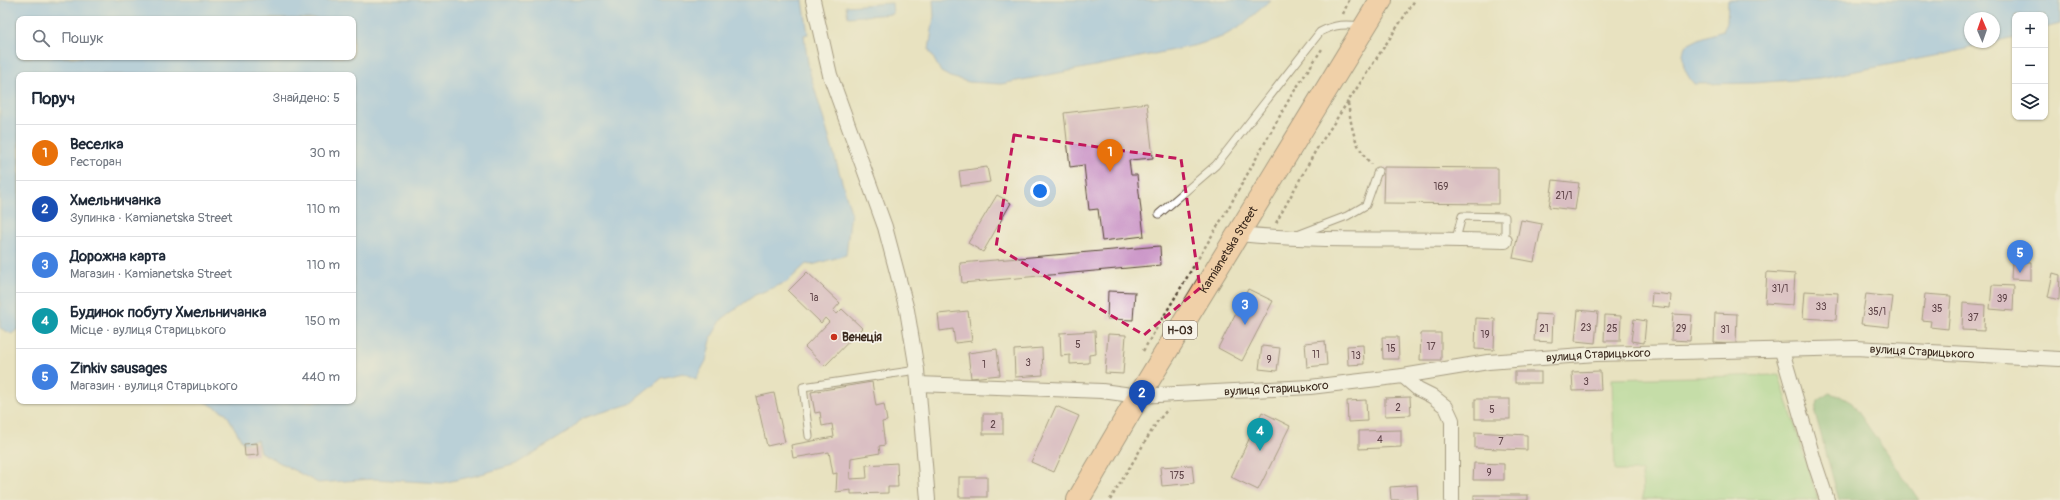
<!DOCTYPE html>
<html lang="uk">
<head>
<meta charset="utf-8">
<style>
  :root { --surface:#fff; --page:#f6f6f7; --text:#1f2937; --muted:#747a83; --line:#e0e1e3; --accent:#0b8043 }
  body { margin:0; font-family:Pangolin,sans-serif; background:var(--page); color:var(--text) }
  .controls { position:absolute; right:12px; top:12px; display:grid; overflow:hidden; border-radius:8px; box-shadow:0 1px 3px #0004 }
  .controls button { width:36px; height:36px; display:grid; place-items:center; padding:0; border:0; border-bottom:1px solid var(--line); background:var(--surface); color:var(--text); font:20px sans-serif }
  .compass { position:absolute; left:1964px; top:12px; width:36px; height:36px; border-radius:50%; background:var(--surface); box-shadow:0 1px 3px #0004; rotate:358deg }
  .you { position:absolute; left:1040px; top:191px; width:14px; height:14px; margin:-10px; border:3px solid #fff; border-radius:50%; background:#1a73e8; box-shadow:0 0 0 6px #1a73e833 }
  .badge { display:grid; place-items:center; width:26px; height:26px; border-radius:50%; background:var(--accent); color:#fff; font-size:13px; font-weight:700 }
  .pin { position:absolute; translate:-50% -33px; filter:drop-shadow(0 1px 2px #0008) }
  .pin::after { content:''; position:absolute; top:21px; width:14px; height:12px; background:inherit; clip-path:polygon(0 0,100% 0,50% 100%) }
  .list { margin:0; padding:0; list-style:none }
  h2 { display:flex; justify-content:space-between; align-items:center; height:52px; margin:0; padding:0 16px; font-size:17px }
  h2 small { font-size:13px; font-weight:400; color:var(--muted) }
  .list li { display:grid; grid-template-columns:26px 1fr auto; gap:12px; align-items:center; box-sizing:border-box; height:56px; padding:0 16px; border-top:1px solid var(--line) }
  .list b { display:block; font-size:15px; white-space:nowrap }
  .list p { margin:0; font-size:13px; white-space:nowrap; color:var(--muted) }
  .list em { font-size:13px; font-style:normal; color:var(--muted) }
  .icon { flex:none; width:22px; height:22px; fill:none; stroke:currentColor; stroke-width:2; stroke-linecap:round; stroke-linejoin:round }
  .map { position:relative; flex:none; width:2060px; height:500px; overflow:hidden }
  .search { position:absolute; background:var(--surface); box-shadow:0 1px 3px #0004; left:16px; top:16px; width:340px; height:44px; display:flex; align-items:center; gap:10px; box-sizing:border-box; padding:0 14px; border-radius:8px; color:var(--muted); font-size:15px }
  .panel { position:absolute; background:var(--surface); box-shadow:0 1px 3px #0004; left:16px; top:72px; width:340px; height:332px; border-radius:8px }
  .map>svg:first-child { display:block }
  .green { fill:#9cd88d; stroke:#6c8156 }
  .forest { fill:#7db878; stroke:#5c714b }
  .water { fill:#84baf3; stroke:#607288; fill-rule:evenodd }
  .building { fill:#ca94c8 }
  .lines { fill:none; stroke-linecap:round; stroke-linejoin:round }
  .service-casing { stroke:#554636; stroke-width:9 }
  .minor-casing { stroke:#554636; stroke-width:16 }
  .primary-casing { stroke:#554636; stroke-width:24 }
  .path { stroke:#554636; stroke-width:2.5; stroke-dasharray:3 3; stroke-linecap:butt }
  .service { stroke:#fff; stroke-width:7 }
  .minor { stroke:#fff; stroke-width:14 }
  .primary { stroke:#fbbb8d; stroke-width:22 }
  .marked { fill:none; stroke:#c2185b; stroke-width:3; stroke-dasharray:8 5; stroke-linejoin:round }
  .poi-dot { fill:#c8321e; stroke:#f7f3e8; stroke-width:1.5 }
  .labels { text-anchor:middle; stroke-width:3.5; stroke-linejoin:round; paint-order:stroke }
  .number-label { font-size:10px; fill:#5f4448 }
  .shield { fill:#f7f3e8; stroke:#73665b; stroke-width:1 }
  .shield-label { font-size:11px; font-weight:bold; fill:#3b2a1e }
  .street-label { font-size:12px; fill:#3b2a1e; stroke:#f7f3e8 }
  .poi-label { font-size:12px; font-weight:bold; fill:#3b2a1e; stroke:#f7f3e8; text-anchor:start }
</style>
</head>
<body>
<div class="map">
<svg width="2060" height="500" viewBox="0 0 2060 500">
  <rect width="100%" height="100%" fill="#f7f3e8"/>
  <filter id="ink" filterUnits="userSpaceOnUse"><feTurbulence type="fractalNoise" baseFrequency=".025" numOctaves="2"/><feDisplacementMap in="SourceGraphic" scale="8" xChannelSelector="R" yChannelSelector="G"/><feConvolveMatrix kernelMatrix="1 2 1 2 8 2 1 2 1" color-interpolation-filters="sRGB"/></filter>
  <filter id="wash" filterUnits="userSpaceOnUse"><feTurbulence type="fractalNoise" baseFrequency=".012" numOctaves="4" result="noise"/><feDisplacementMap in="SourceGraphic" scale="16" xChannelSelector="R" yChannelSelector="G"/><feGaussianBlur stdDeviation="0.9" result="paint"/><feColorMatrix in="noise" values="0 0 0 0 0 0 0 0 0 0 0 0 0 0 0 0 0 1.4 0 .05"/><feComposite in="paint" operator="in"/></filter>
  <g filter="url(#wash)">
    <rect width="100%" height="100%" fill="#e8e2c0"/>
    <!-- green -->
    <polygon class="green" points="1779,375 1818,500 1643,499 1642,471 1615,471 1612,379"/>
    <!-- forest -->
    <polygon class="forest" points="1829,393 1840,396 1852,403 1919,500 1839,500 1815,413 1818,401"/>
    <!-- water -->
    <g class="water">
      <path d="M0 0H803L808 34 804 35 809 70 851 212 846 255 812 265 806 264 787 282 755 295 722 319 712 336 706 361 696 379 683 373 662 378 630 404 583 418 568 432 516 464 474 476 442 483 373 479 318 483 260 452 257 440 243 443 226 413 203 401H353V75H19V328L12 334 0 328ZM19 19H353V57H19Z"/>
      <polygon points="933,0 1271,0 1241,26 1222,37 1197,45 1111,63 1001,84 969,82 950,77 941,72 929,50 934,16"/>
      <path d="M1728 0H2060V24L2045 28V15H2015V37L1949 53 1820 78 1753 83 1694 84C1684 72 1680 61 1685 46L1703 37 1723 31 1727 23ZM1970 18H1994V42H1970Z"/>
      <polygon points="892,3 893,14 848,17 846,6"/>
    </g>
    <g id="blocks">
      <!-- building -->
      <g class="building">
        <polygon points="1147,103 1153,158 1129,160 1131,175 1137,175 1144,236 1102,241 1098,209 1089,210 1084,165 1070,167 1064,113"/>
        <polygon points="987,167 990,182 961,186 959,171"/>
        <polygon points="1384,167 1498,168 1498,204 1383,203"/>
        <polygon points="1553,180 1579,183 1575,210 1549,207"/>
        <polygon points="997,195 1011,203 983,252 968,243"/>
        <polygon points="1521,220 1542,224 1534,262 1513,258"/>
        <polygon points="1160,246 1161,265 962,283 960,263"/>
        <polygon points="2012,261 2031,262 2031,280 2011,279"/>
        <polygon points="807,272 840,303 833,311 837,314 842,309 862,328 825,366 805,347 829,322 825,318 821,323 788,291"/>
        <polygon points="1767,272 1795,274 1793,305 1765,303"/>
        <polygon points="2053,273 2060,275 2059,300 2048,297"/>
        <polygon points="1992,285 2014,286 2013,311 1990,309"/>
        <polygon points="1248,289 1273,301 1242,361 1218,348"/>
        <polygon points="1108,291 1135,292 1133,320 1107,319"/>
        <polygon points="1805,291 1838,293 1836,320 1803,318"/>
        <polygon points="1652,293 1671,295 1670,308 1651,306"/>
        <polygon points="1866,294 1893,297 1889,327 1861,324"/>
        <polygon points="1925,294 1951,296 1948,329 1930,327 1931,321 1922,320"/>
        <polygon points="1963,303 1985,305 1984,331 1962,330"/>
        <polygon points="1578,310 1598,312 1595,343 1575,341"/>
        <polygon points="968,311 972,341 955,343 953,329 940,331 938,314"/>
        <polygon points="1715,313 1737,314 1736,344 1714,343"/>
        <polygon points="1536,314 1553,315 1552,342 1534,341"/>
        <polygon points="1673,314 1692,315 1690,341 1671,340"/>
        <polygon points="1605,315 1621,316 1620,341 1604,341"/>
        <polygon points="1476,318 1495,319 1494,350 1475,349"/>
        <polygon points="1634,319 1646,321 1644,343 1631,341"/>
        <polygon points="1095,331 1096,354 1089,355 1089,363 1070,364 1070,355 1061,356 1060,333"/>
        <polygon points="1421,333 1441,333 1441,360 1420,360"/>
        <polygon points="1108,334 1126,335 1123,374 1105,373"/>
        <polygon points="1382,337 1398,337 1399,359 1383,359"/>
        <polygon points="1325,341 1327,365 1307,367 1305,343"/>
        <polygon points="1363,345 1364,364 1348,365 1347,346"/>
        <polygon points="1262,346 1280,348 1277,371 1259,369"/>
        <polygon points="1042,348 1043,375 1015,377 1014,350"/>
        <polygon points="997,349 1000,375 971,378 968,353"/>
        <polygon points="1600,371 1601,390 1573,391 1572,372"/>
        <rect x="1515" y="372" width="26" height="11"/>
        <polygon points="872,382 876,406 884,404 887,421 882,422 885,445 879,446 880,453 851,458 850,479 867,478 866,465 897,463 898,487 888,487 888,493 851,494 851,490 836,492 837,473 833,474 829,452 793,458 791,445 834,437 832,424 822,426 820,412 815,413 811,392"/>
        <polygon points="774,393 785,442 767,446 756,397"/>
        <polygon points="1410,397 1411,415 1385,416 1385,398"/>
        <rect x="1475" y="399" width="35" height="20"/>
        <polygon points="1366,400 1367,421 1348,422 1347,401"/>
        <polygon points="1056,406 1079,416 1054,472 1031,462"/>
        <polygon points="1262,412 1290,426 1258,490 1231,477"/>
        <rect x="983" y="414" width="20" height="20"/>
        <polygon points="1401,430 1401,447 1359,449 1359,431"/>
        <polygon points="1475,432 1527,435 1527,450 1475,448"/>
        <polygon points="257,443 258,455 245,456 244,444"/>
        <polygon points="1474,463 1504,464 1504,480 1473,480"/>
        <polygon points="1192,465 1194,483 1162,486 1160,467"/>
        <rect x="959" y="477" width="28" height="20"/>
        <polygon points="1417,485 1418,500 1391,500 1390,487"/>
        <rect x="1474" y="495" width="54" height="5"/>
      </g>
    </g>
  </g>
  <g filter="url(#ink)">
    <use href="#blocks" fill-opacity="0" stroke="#554636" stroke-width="1"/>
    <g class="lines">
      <!-- service casing -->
      <g class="service-casing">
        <g id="service">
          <path d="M1159 214 1216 165 1320 32C1335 24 1345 24 1362 26"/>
          <polyline points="1300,234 1347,216 1366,205 1378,171"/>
          <polyline points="1456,239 1462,216 1505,217 1505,241"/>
          <polyline points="809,436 803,387 917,370"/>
        </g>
      </g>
      <!-- minor casing -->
      <g class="minor-casing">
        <g id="minor">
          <polyline points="813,0 830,75 885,227 907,310 917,370 928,500"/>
          <path d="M1239 234C1328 243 1416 237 1505 241"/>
          <polyline points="1782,351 1815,464 1827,500"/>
          <polyline points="1403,376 1418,389 1432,396 1446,407 1452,420 1452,500"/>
          <path id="s1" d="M918 384 1102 391 1139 396 1310 387 1403 376 1488 362 1596 354 1855 348 2060 359"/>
        </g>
      </g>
      <!-- primary casing -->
      <g class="primary-casing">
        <g id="primary">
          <path id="s2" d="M1078 500 1139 396 1381 0"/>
        </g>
      </g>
      <!-- path -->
      <g class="path">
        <polyline points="1343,14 1349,0"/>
        <path d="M1348 103C1352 129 1353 143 1371 164"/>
        <polyline points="1276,223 1316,150 1415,0"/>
        <polyline points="1143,351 1229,207 1291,96 1322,49"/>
        <polyline points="1110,500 1157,422 1168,409"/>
      </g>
      <!-- service -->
      <use href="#service" class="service"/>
      <!-- minor -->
      <use href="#minor" class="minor"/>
      <!-- primary -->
      <use href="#primary" class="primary"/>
    </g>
  </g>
  <!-- marked area -->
  <path d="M0 0H2060V500H0ZM1014 135 1181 159 1200 288 1144 335 996 247Z" fill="#e8e2c0" fill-opacity=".55" fill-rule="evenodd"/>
  <path class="marked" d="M1014 135 1181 159 1200 288 1144 335 996 247Z"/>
  <!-- markers -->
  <circle class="poi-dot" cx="834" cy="337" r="4"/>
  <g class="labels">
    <!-- number labels -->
    <g class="number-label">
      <text x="1441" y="190">169</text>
      <text x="1564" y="199">21/1</text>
      <text x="1780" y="292">31/1</text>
      <text x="814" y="301">1а</text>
      <text x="2002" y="302">39</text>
      <text x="1821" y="310">33</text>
      <text x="1937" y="312">35</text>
      <text x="1877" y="315">35/1</text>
      <text x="1973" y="321">37</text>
      <text x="1586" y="331">23</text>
      <text x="1544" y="332">21</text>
      <text x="1612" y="332">25</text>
      <text x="1681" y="332">29</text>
      <text x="1725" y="333">31</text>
      <text x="1485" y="338">19</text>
      <text x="1078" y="348">5</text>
      <text x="1431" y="350">17</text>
      <text x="1391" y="352">15</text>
      <text x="1316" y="358">11</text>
      <text x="1356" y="359">13</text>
      <text x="1269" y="363">9</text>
      <text x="1028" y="366">3</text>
      <text x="984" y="368">1</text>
      <text x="1586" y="385">3</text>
      <text x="1398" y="411">2</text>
      <text x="1492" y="413">5</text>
      <text x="993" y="428">2</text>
      <text x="1380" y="443">4</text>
      <text x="1501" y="445">7</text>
      <text x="1489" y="476">9</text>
      <text x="1177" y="479">175</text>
    </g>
    <!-- shield labels -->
    <rect class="shield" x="1163" y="321" width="34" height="18" rx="3"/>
    <g class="shield-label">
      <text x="1180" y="334">Н-03</text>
    </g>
    <!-- street labels -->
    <g class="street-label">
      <text dy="4" stroke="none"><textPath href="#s2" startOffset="292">Kamianetska Street</textPath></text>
      <text dy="4" stroke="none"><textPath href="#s1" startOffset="1007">вулиця Старицького</textPath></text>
      <text dy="4" stroke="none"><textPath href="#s1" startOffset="683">вулиця Старицького</textPath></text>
      <text dy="4" stroke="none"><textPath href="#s1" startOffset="359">вулиця Старицького</textPath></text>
    </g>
    <!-- poi labels -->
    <g class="poi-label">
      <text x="842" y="341">Венеція</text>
    </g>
  </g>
</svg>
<div class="controls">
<button>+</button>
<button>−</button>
<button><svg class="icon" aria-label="layers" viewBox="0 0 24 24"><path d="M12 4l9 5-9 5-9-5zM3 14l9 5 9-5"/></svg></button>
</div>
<svg class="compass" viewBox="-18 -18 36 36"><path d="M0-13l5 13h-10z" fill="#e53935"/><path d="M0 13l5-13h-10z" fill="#747a83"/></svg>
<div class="you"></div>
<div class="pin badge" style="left:1110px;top:172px;background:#e8710a">1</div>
<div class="pin badge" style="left:1142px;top:413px;background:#1a4fb4">2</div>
<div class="pin badge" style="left:1245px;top:325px;background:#3f7fe0">3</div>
<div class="pin badge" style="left:1260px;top:451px;background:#0f9aa8">4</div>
<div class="pin badge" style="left:2020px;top:273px;background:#3f7fe0">5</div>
<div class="search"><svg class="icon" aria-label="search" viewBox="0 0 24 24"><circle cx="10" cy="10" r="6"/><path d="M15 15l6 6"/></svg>Пошук</div>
<section class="panel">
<h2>Поруч<small>Знайдено: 5</small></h2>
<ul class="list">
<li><span class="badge" style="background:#e8710a">1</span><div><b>Веселка</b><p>Ресторан</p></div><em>30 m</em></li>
<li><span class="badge" style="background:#1a4fb4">2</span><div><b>Хмельничанка</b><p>Зупинка · Kamianetska Street</p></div><em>110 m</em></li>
<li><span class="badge" style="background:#3f7fe0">3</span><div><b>Дорожна карта</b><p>Магазин · Kamianetska Street</p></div><em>110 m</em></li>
<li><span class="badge" style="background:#0f9aa8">4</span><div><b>Будинок побуту Хмельничанка</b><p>Місце · вулиця Старицького</p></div><em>150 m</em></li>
<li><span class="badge" style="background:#3f7fe0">5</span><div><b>Zinkiv sausages</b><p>Магазин · вулиця Старицького</p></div><em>440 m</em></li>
</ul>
</section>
</div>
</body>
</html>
